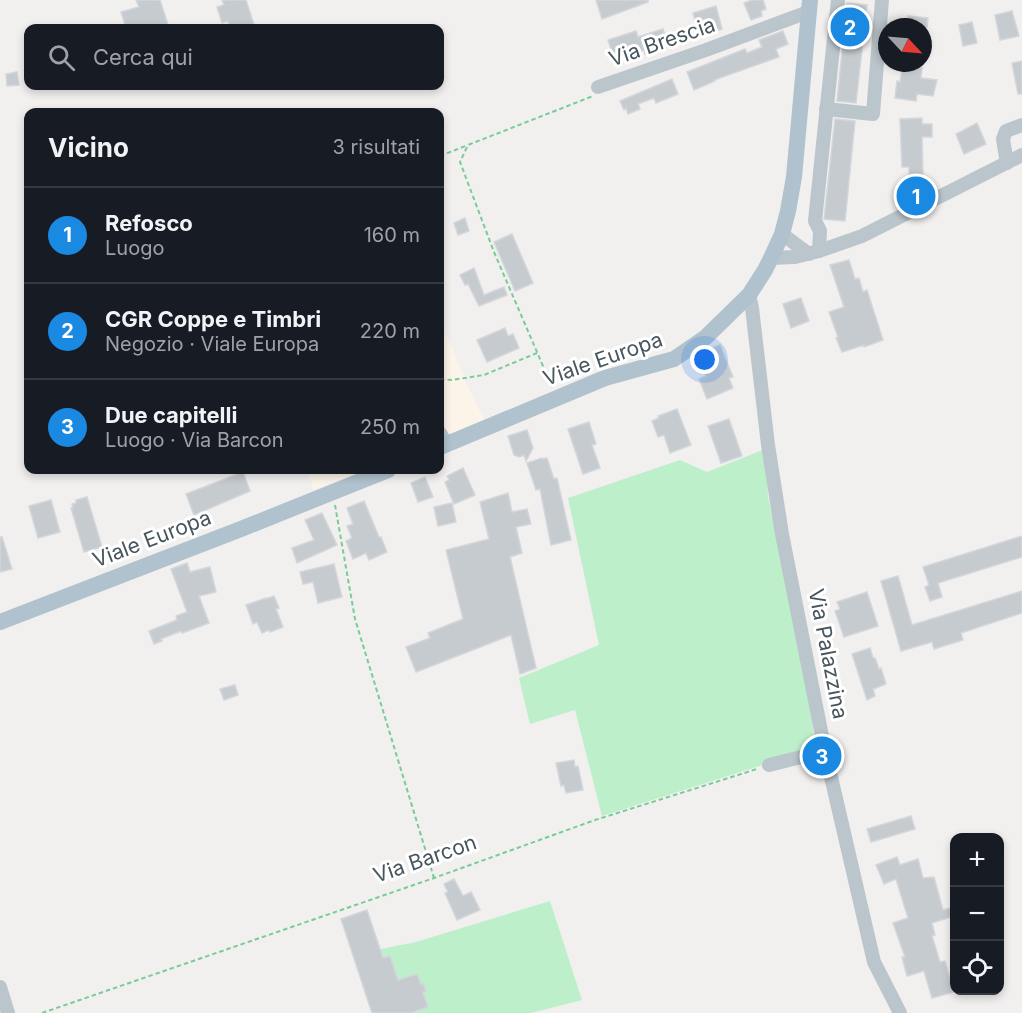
<!DOCTYPE html>
<html lang="it">
<head>
<meta charset="utf-8">
<style>
  :root { --surface:#171b24; --page:#242831; --text:#f1f3f6; --muted:#9ea1a6; --line:#363941; --accent:#1989e2 }
  body { margin:0; font-family:Inter,sans-serif; background:var(--page); color:var(--text) }
  .controls { position:absolute; right:18px; bottom:18px; display:grid; overflow:hidden; border-radius:12px; box-shadow:0 3px 9px #0003 }
  .controls button { width:54px; height:54px; display:grid; place-items:center; padding:0; border:0; border-bottom:2px solid var(--line); background:var(--surface); color:var(--text); font:30px sans-serif }
  .compass { position:absolute; left:878px; top:18px; width:54px; height:54px; border-radius:50%; background:var(--surface); box-shadow:0 3px 9px #0003; rotate:116deg }
  .you { position:absolute; left:705px; top:360px; width:21px; height:21px; margin:-15px; border:4px solid #fff; border-radius:50%; background:#1a73e8; box-shadow:0 0 0 9px #1a73e833 }
  .badge { display:grid; place-items:center; width:39px; height:39px; border-radius:50%; background:var(--accent); color:#fff; font-size:20px; font-weight:700 }
  .pin { position:absolute; translate:-50% -50%; border:3px solid #fff; box-shadow:0 2px 6px #0006 }
  .list { margin:0; padding:0; list-style:none }
  h2 { display:flex; justify-content:space-between; align-items:center; height:78px; margin:0; padding:0 24px; font-size:26px }
  h2 small { font-size:20px; font-weight:400; color:var(--muted) }
  .list li { display:grid; grid-template-columns:39px 1fr auto; gap:18px; align-items:center; box-sizing:border-box; height:96px; padding:0 24px; border-top:2px solid var(--line) }
  .list b { display:block; font-size:22px; white-space:nowrap }
  .list p { margin:0; font-size:20px; white-space:nowrap; color:var(--muted) }
  .list em { font-size:20px; font-style:normal; color:var(--muted) }
  .icon { flex:none; width:33px; height:33px; fill:none; stroke:currentColor; stroke-width:2; stroke-linecap:round; stroke-linejoin:round }
  .map { position:relative; flex:none; width:1022px; height:1013px; overflow:hidden }
  .search { position:absolute; background:var(--surface); box-shadow:0 3px 9px #0003; left:24px; top:24px; width:420px; height:66px; display:flex; align-items:center; gap:15px; box-sizing:border-box; padding:0 21px; border-radius:12px; color:var(--muted); font-size:22px }
  .panel { position:absolute; background:var(--surface); box-shadow:0 3px 9px #0003; left:24px; top:108px; width:420px; height:366px; border-radius:12px }
  .map>svg:first-child { display:block }
  .commercial { fill:#fcf4e9 }
  .green { fill:#beefcb }
  .building { fill:#c6cbcf; stroke:#d3d6db; stroke-width:1.5 }
  .lines { fill:none; stroke-linecap:round; stroke-linejoin:round }
  .path { stroke:#76cd98; stroke-width:2; stroke-dasharray:4.5 3; stroke-linecap:butt }
  .minor { stroke:#bbc6cc; stroke-width:14 }
  .major { stroke:#afc2ce; stroke-width:16 }
  .labels { text-anchor:middle; stroke-width:6; stroke-linejoin:round; paint-order:stroke }
  .street-label { font-size:21px; fill:#47555d; stroke:#fff }
</style>
</head>
<body>
<div class="map">
<svg width="1022" height="1013" viewBox="0 0 1022 1013">
  <rect width="100%" height="100%" fill="#f2efef"/>
  <!-- commercial -->
  <g class="commercial">
    <polygon points="446,334 465,380 485,422 440,440 440,337"/>
    <polygon points="307,470 364,470 314,490"/>
  </g>
  <!-- green -->
  <g class="green">
    <polygon points="765,449 768,496 806,681 816,748 602,816 575,710 530,724 519,678 599,645 568,498 680,460 707,472"/>
    <polygon points="550,901 582,1000 531,1013 398,1013 376,950 416,942"/>
  </g>
  <!-- building -->
  <g class="building">
    <polygon points="136,0 160,0 169,28 126,28 121,12 139,7"/>
    <polygon points="222,0 246,0 255,28 230,28 228,21 222,23 217,7 224,5"/>
    <polygon points="596,0 648,0 648,2 602,19"/>
    <polygon points="752,0 763,0 766,9 761,11 762,16 751,20 744,3"/>
    <polygon points="847,3 867,5 856,103 837,101"/>
    <polygon points="716,6 722,29 705,35 702,26 697,28 693,13"/>
    <polygon points="1012,11 1019,36 1000,40 995,15"/>
    <polygon points="908,16 928,18 927,27 906,27"/>
    <polygon points="972,22 977,43 963,46 959,25"/>
    <polygon points="663,29 669,47 645,54 644,50 614,59 608,40 636,31 638,37"/>
    <polygon points="783,31 788,44 776,49 779,57 714,80 715,81 694,90 687,72 745,49 747,53 762,47 759,40"/>
    <polygon points="1022,61 1022,94 1018,94 1012,63"/>
    <polygon points="903,65 922,68 921,78 937,80 933,96 917,94 916,101 895,98 897,81 900,82"/>
    <polygon points="17,72 19,85 7,86 6,74"/>
    <polygon points="672,79 678,94 656,103 654,98 638,104 640,109 628,114 626,108 624,110 620,101"/>
    <polygon points="922,118 922,124 932,124 932,137 922,137 923,174 909,174 909,167 902,167 900,119"/>
    <polygon points="835,119 855,121 845,221 824,219"/>
    <polygon points="977,123 986,144 964,154 956,134"/>
    <polygon points="465,218 469,231 458,235 454,223"/>
    <polygon points="512,234 533,283 515,291 494,242"/>
    <polygon points="849,260 855,279 859,278 863,292 867,290 883,340 864,347 864,345 842,352 836,338 838,337 829,312 844,307 830,265"/>
    <polygon points="474,268 484,295 504,287 507,295 479,306 468,284 465,285 460,275"/>
    <polygon points="801,298 809,321 791,328 783,304"/>
    <polygon points="505,328 508,336 513,334 519,348 487,362 477,340"/>
    <polygon points="720,345 733,377 729,378 733,388 707,399 699,379 706,376 698,356 704,351"/>
    <polygon points="677,409 691,445 670,453 664,435 658,437 652,421 659,418 658,416"/>
    <polygon points="729,419 742,456 721,463 708,426"/>
    <polygon points="589,422 596,444 592,445 600,468 583,474 568,429"/>
    <polygon points="527,430 533,448 526,461 524,455 519,457 514,455 508,436"/>
    <polygon points="542,458 543,459 547,458 554,479 557,478 571,540 551,545 540,489 536,490 527,463"/>
    <polygon points="463,468 475,495 454,504 445,482 449,480 447,476"/>
    <polygon points="243,472 250,491 194,515 186,494"/>
    <polygon points="425,477 433,497 418,502 411,483"/>
    <polygon points="508,493 512,512 527,509 531,524 516,527 522,553 510,557 536,668 520,674 511,635 416,672 406,647 430,638 428,633 463,619 446,550 489,539 480,502"/>
    <polygon points="87,497 102,547 84,552 71,508 73,508 72,504 76,503 76,500"/>
    <polygon points="51,500 60,532 38,538 29,506"/>
    <polygon points="364,501 379,537 381,537 387,552 369,560 366,553 353,559 346,541 352,538 347,526 353,524 347,508"/>
    <polygon points="452,503 456,522 438,526 434,507"/>
    <polygon points="322,513 337,545 297,563 292,548 314,540 305,520"/>
    <polygon points="1022,536 1022,557 938,583 942,597 930,601 925,587 929,585 923,567"/>
    <polygon points="0,537 2,537 12,569 0,572"/>
    <polygon points="187,563 190,572 210,567 216,592 199,596 209,623 182,633 181,631 161,639 162,641 154,644 149,631 177,620 176,616 187,612 171,569"/>
    <polygon points="334,564 342,597 318,603 313,582 303,584 300,572"/>
    <polygon points="898,576 912,625 1022,591 1022,613 961,633 963,640 934,649 932,642 901,651 881,581"/>
    <polygon points="867,592 878,626 844,637 835,611 840,609 837,602"/>
    <polygon points="274,596 279,608 276,609 283,627 270,632 269,630 262,633 257,622 253,624 246,605 266,598 266,599"/>
    <polygon points="870,648 873,658 875,658 879,669 881,668 886,684 873,689 875,696 867,700 852,654"/>
    <polygon points="235,685 238,695 224,700 220,689"/>
    <polygon points="574,760 575,767 578,766 583,790 566,793 564,785 561,786 556,763"/>
    <polygon points="911,816 915,829 871,842 867,829"/>
    <polygon points="897,857 900,865 918,859 923,878 934,877 943,910 954,907 954,916 932,923 935,935 932,936 940,962 945,961 954,992 932,998 924,971 907,976 902,957 905,957 893,923 908,918 896,879 884,884 876,865"/>
    <polygon points="454,879 463,896 471,892 480,910 457,920 445,893 448,892 444,884"/>
    <polygon points="367,910 383,958 390,956 398,980 417,974 421,984 423,983 426,991 423,992 428,1007 411,1013 372,1013 341,919"/>
  </g>
  <g class="lines">
    <!-- path -->
    <g class="path">
      <polyline points="440,156 468,145"/>
      <polyline points="440,379 452,380 484,375 537,353"/>
      <polyline points="552,387 494,252 460,162 468,145 593,96"/>
      <polyline points="335,505 355,619 434,878"/>
      <polyline points="42,1013 434,878 595,820 757,769"/>
    </g>
    <!-- minor -->
    <g class="minor">
      <polyline points="598,87 706,50 808,12"/>
      <polyline points="826,109 873,114 882,0"/>
      <polyline points="1007,163 1003,139 1006,131 1022,125"/>
      <polyline points="782,234 809,254"/>
      <polyline points="819,251 820,231 815,221 838,0"/>
      <polyline points="771,258 795,257 819,251 862,236 1022,155"/>
      <polyline points="749,295 752,308 768,445 782,534 825,751 874,962 900,1013"/>
      <polyline points="440,433 446,443"/>
      <polyline points="769,765 825,751"/>
      <polyline points="0,987 8,1013"/>
    </g>
    <!-- major -->
    <g class="major">
      <polyline points="440,447 605,378 674,359 706,337 749,295 765,270 771,258 782,234 788,211 794,177 810,0"/>
      <polyline points="0,622 241,529 388,470"/>
    </g>
  </g>
  <g class="labels">
    <!-- street labels -->
    <g class="street-label">
      <text transform="translate(662 42) rotate(-19)" y="7">Via Brescia</text>
      <text transform="translate(603 359) rotate(-19)" y="7">Viale Europa</text>
      <text transform="translate(152 539) rotate(-21)" y="7">Viale Europa</text>
      <text transform="translate(828 654) rotate(79)" y="7">Via Palazzina</text>
      <text transform="translate(425 859) rotate(-19)" y="7">Via Barcon</text>
    </g>
  </g>
</svg>
<div class="controls">
<button>+</button>
<button>−</button>
<button><svg class="icon" aria-label="locate" viewBox="0 0 24 24"><circle cx="12" cy="12" r="6"/><path d="M12 2v4M12 18v4M2 12h4M18 12h4"/></svg></button>
</div>
<svg class="compass" viewBox="-18 -18 36 36"><path d="M0-13l5 13h-10z" fill="#e53935"/><path d="M0 13l5-13h-10z" fill="#9ea1a6"/></svg>
<div class="you"></div>
<div class="pin badge" style="left:916px;top:196px">1</div>
<div class="pin badge" style="left:850px;top:27px">2</div>
<div class="pin badge" style="left:822px;top:756px">3</div>
<div class="search"><svg class="icon" aria-label="search" viewBox="0 0 24 24"><circle cx="10" cy="10" r="6"/><path d="M15 15l6 6"/></svg>Cerca qui</div>
<section class="panel">
<h2>Vicino<small>3 risultati</small></h2>
<ul class="list">
<li><span class="badge">1</span><div><b>Refosco</b><p>Luogo</p></div><em>160 m</em></li>
<li><span class="badge">2</span><div><b>CGR Coppe e Timbri</b><p>Negozio · Viale Europa</p></div><em>220 m</em></li>
<li><span class="badge">3</span><div><b>Due capitelli</b><p>Luogo · Via Barcon</p></div><em>250 m</em></li>
</ul>
</section>
</div>
</body>
</html>
